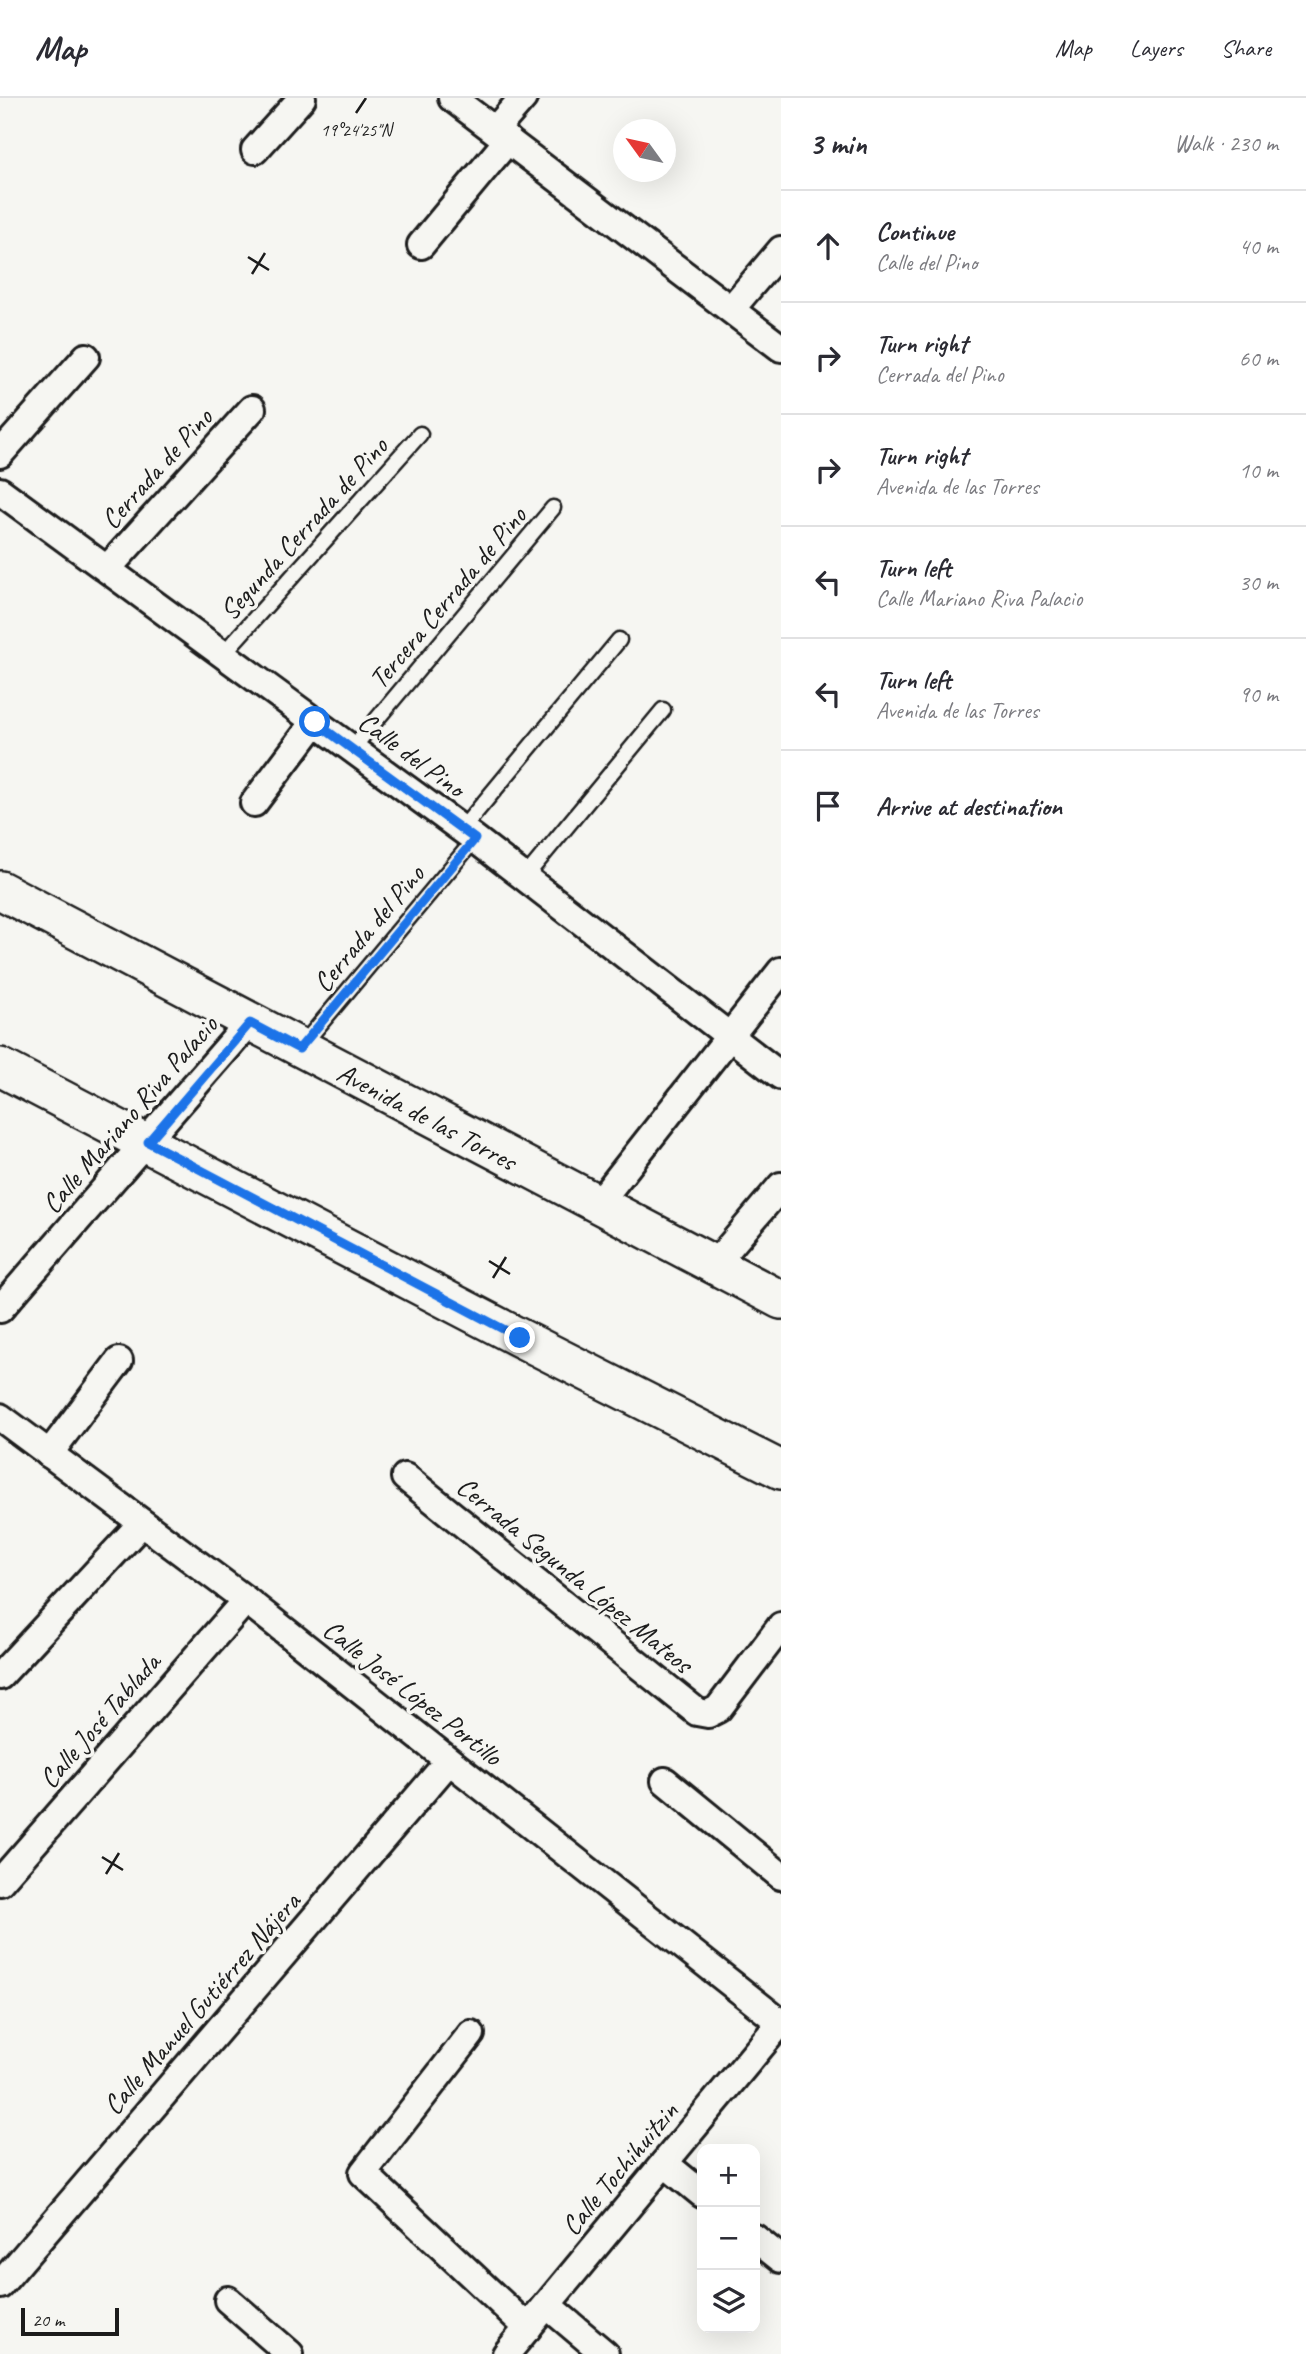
<!DOCTYPE html>
<html lang="en">
<head>
<meta charset="utf-8">
<style>
  :root { --surface:#fff; --page:#f2f2f3; --text:#2b2b33; --muted:#7c7c81; --line:#e1e1e2 }
  body { margin:0; font-family:Caveat,sans-serif; background:var(--page); color:var(--text) }
  .controls { position:absolute; right:21px; bottom:21px; display:grid; overflow:hidden; border-radius:14px; box-shadow:0 7px 28px #0002 }
  .controls button { width:63px; height:63px; display:grid; place-items:center; padding:0; border:0; border-bottom:2px solid var(--line); background:var(--surface); color:var(--text); font:35px sans-serif }
  .compass { position:absolute; left:613px; top:21px; width:63px; height:63px; border-radius:50%; background:var(--surface); box-shadow:0 7px 28px #0002; rotate:303deg }
  .scale { position:absolute; left:21px; bottom:18px; width:98px; box-sizing:border-box; padding-left:7px; border:4px solid #1c1c1c; border-top:0; font-size:19px; line-height:24px; white-space:nowrap; color:#1c1c1c; -webkit-text-stroke:5px #f6f6f2; paint-order:stroke }
  .stop { position:absolute; width:21px; height:21px; margin:-16px; border:5px solid #1a73e8; border-radius:50%; background:#fff }
  .stop.end { background:#1a73e8; border-color:#fff; box-shadow:0 2px 7px #0008 }
  .list { margin:0; padding:0; list-style:none }
  h2 { display:flex; justify-content:space-between; align-items:center; height:91px; margin:0; padding:0 28px; font-size:30px }
  h2 small { font-size:23px; font-weight:400; color:var(--muted) }
  .list li { display:grid; grid-template-columns:46px 1fr auto; gap:21px; align-items:center; box-sizing:border-box; height:112px; padding:0 28px; border-top:2px solid var(--line) }
  .list b { display:block; font-size:26px; white-space:nowrap }
  .list p { margin:0; font-size:23px; white-space:nowrap; color:var(--muted) }
  .list em { font-size:23px; font-style:normal; color:var(--muted) }
  .icon { flex:none; width:38px; height:38px; fill:none; stroke:currentColor; stroke-width:2; stroke-linecap:round; stroke-linejoin:round }
  .map { position:relative; flex:none; width:781px; height:2256px; overflow:hidden }
  header { display:flex; align-items:center; gap:42px; box-sizing:border-box; height:98px; padding:0 35px; background:var(--surface); border-bottom:2px solid var(--line) }
  header strong { font-size:33px }
  nav { display:flex; gap:38px; margin-inline-start:auto; font-size:24px }
  main { display:flex }
  aside { flex:1; background:var(--surface) }
  .map>svg:first-child { display:block }
  .lines { fill:none; stroke-linecap:round; stroke-linejoin:round }
  .lane-casing { stroke:#1c1c1c; stroke-width:19 }
  .street-casing { stroke:#1c1c1c; stroke-width:32 }
  .secondary-casing { stroke:#1c1c1c; stroke-width:42 }
  .lane { stroke:#f6f6f2; stroke-width:14 }
  .street { stroke:#f6f6f2; stroke-width:26 }
  .secondary { stroke:#f6f6f2; stroke-width:37 }
  .route { stroke:#1a73e8; stroke-width:9 }
  .ticks { fill:none; stroke:#1c1c1c; stroke-width:2.5 }
  .labels { text-anchor:middle; stroke-width:7; stroke-linejoin:round; paint-order:stroke }
  .street-label { font-size:28px; fill:#1c1c1c; stroke:#f6f6f2 }
  .ticks-label { font-size:18px; text-anchor:middle; fill:#1c1c1c; stroke:#f6f6f2; stroke-width:7; stroke-linejoin:round; paint-order:stroke }
</style>
</head>
<body>
<header>
<strong>Map</strong>
<nav><a>Map</a><a>Layers</a><a>Share</a></nav>
</header>
<main>
<div class="map">
<svg width="781" height="2256" viewBox="0 0 781 2256">
  <rect width="100%" height="100%" fill="#f6f6f2"/>
  <filter id="ink" filterUnits="userSpaceOnUse"><feTurbulence type="fractalNoise" baseFrequency=".0143" numOctaves="2"/><feDisplacementMap in="SourceGraphic" scale="14" xChannelSelector="R" yChannelSelector="G"/><feConvolveMatrix kernelMatrix="1 2 1 2 8 2 1 2 1" color-interpolation-filters="sRGB"/></filter>
  <g filter="url(#ink)">
    <g class="lines">
      <!-- lane casing -->
      <g class="lane-casing">
        <g id="lane">
          <polyline points="223,556 420,336"/>
          <polyline points="352,651 553,410"/>
          <polyline points="462,731 619,542"/>
          <polyline points="525,779 663,612"/>
          <polyline points="300,950 475,741"/>
        </g>
      </g>
      <!-- street casing -->
      <g class="street-casing">
        <g id="street">
          <polyline points="452,0 781,250"/>
          <polyline points="495,32 523,0"/>
          <polyline points="255,52 302,0"/>
          <polyline points="421,147 508,42"/>
          <polyline points="731,211 781,152"/>
          <polyline points="0,356 86,259"/>
          <polyline points="0,393 475,741 781,978"/>
          <polyline points="107,471 252,311"/>
          <polyline points="254,705 315,624"/>
          <polyline points="597,1107 781,873"/>
          <polyline points="714,1167 781,1088"/>
          <polyline points="0,1211 249,925"/>
          <polyline points="0,1319 246,1502 781,1925"/>
          <polyline points="49,1356 119,1263"/>
          <polyline points="405,1379 697,1614 708,1616 718,1611 781,1528"/>
          <polyline points="0,1578 142,1425"/>
          <polyline points="665,1683 781,1778"/>
          <polyline points="0,1784 246,1502"/>
          <polyline points="471,1936 363,2075 528,2230"/>
          <polyline points="664,2065 702,2096"/>
          <polyline points="755,2140 781,2161"/>
          <polyline points="0,2187 449,1663"/>
          <polyline points="228,2202 290,2256"/>
          <polyline points="547,2207 605,2256"/>
          <polyline points="506,2256 781,1924"/>
        </g>
      </g>
      <!-- secondary casing -->
      <g class="secondary-casing">
        <g id="secondary">
          <polyline points="0,792 781,1202"/>
          <polyline points="0,969 520,1240 781,1372"/>
        </g>
      </g>
      <!-- lane -->
      <use href="#lane" class="lane"/>
      <!-- street -->
      <use href="#street" class="street"/>
      <!-- secondary -->
      <use href="#secondary" class="secondary"/>
    </g>
  </g>
  <g class="lines" filter="url(#ink)">
    <!-- route -->
    <polyline class="route" points="315,624 475,741 299,951 250,925 148,1044 520,1240"/>
  </g>
  <!-- ticks -->
  <path class="ticks" d="M356 15 366 0M248 159 269 172M252 176 265 155M489 1163 510 1176M493 1180 506 1159M102 1759 123 1772M106 1776 119 1755"/>
  <g class="labels">
    <!-- street labels -->
    <g class="street-label">
      <text transform="translate(156 370) rotate(-48)" y="10">Cerrada de Pino</text>
      <text transform="translate(303 430) rotate(-48)" y="10">Segunda Cerrada de Pino</text>
      <text transform="translate(447 499) rotate(-50)" y="10">Tercera Cerrada de Pino</text>
      <text transform="translate(412 656) rotate(36)" y="10">Calle del Pino</text>
      <text transform="translate(368 830) rotate(-50)" y="10">Cerrada del Pino</text>
      <text transform="translate(129 1016) rotate(-49)" y="10">Calle Mariano Riva Palacio</text>
      <text transform="translate(427 1018) rotate(28)" y="10">Avenida de las Torres</text>
      <text transform="translate(575 1476) rotate(39)" y="10">Cerrada Segunda López Mateos</text>
      <text transform="translate(413 1594) rotate(38)" y="10">Calle José López Portillo</text>
      <text transform="translate(99 1622) rotate(-49)" y="10">Calle José Tablada</text>
      <text transform="translate(201 1905) rotate(-49)" y="10">Calle Manuel Gutiérrez Nájera</text>
      <text transform="translate(619 2070) rotate(-50)" y="10">Calle Tochihuitzin</text>
    </g>
  </g>
  <g class="ticks-label">
    <text x="356" y="38">19°24'25"N</text>
  </g>
</svg>
<div class="controls">
<button>+</button>
<button>−</button>
<button><svg class="icon" aria-label="layers" viewBox="0 0 24 24"><path d="M12 4l9 5-9 5-9-5zM3 14l9 5 9-5"/></svg></button>
</div>
<svg class="compass" viewBox="-18 -18 36 36"><path d="M0-13l5 13h-10z" fill="#e53935"/><path d="M0 13l5-13h-10z" fill="#7c7c81"/></svg>
<div class="scale">20 m</div>
<div class="stop" style="left:315px;top:624px"></div>
<div class="stop end" style="left:520px;top:1240px"></div>
</div>
<aside>
<h2>3 min<small>Walk · 230 m</small></h2>
<ul class="list">
<li><svg class="icon" aria-label="ahead" viewBox="0 0 24 24"><path d="M12 20V5M6 11l6-6 6 6"/></svg><div><b>Continue</b><p>Calle del Pino</p></div><em>40 m</em></li>
<li><svg class="icon" aria-label="right" viewBox="0 0 24 24"><path d="M7 20v-9h11M14 6l5 5-5 5"/></svg><div><b>Turn right</b><p>Cerrada del Pino</p></div><em>60 m</em></li>
<li><svg class="icon" aria-label="right" viewBox="0 0 24 24"><path d="M7 20v-9h11M14 6l5 5-5 5"/></svg><div><b>Turn right</b><p>Avenida de las Torres</p></div><em>10 m</em></li>
<li><svg class="icon" aria-label="left" viewBox="0 0 24 24"><path d="M17 20v-9H6M10 6l-5 5 5 5"/></svg><div><b>Turn left</b><p>Calle Mariano Riva Palacio</p></div><em>30 m</em></li>
<li><svg class="icon" aria-label="left" viewBox="0 0 24 24"><path d="M17 20v-9H6M10 6l-5 5 5 5"/></svg><div><b>Turn left</b><p>Avenida de las Torres</p></div><em>90 m</em></li>
<li><svg class="icon" aria-label="arrive" viewBox="0 0 24 24"><path d="M6 21V4h12l-3 4 3 4H6"/></svg><div><b>Arrive at destination</b></div></li>
</ul>
</aside>
</main>
</body>
</html>
